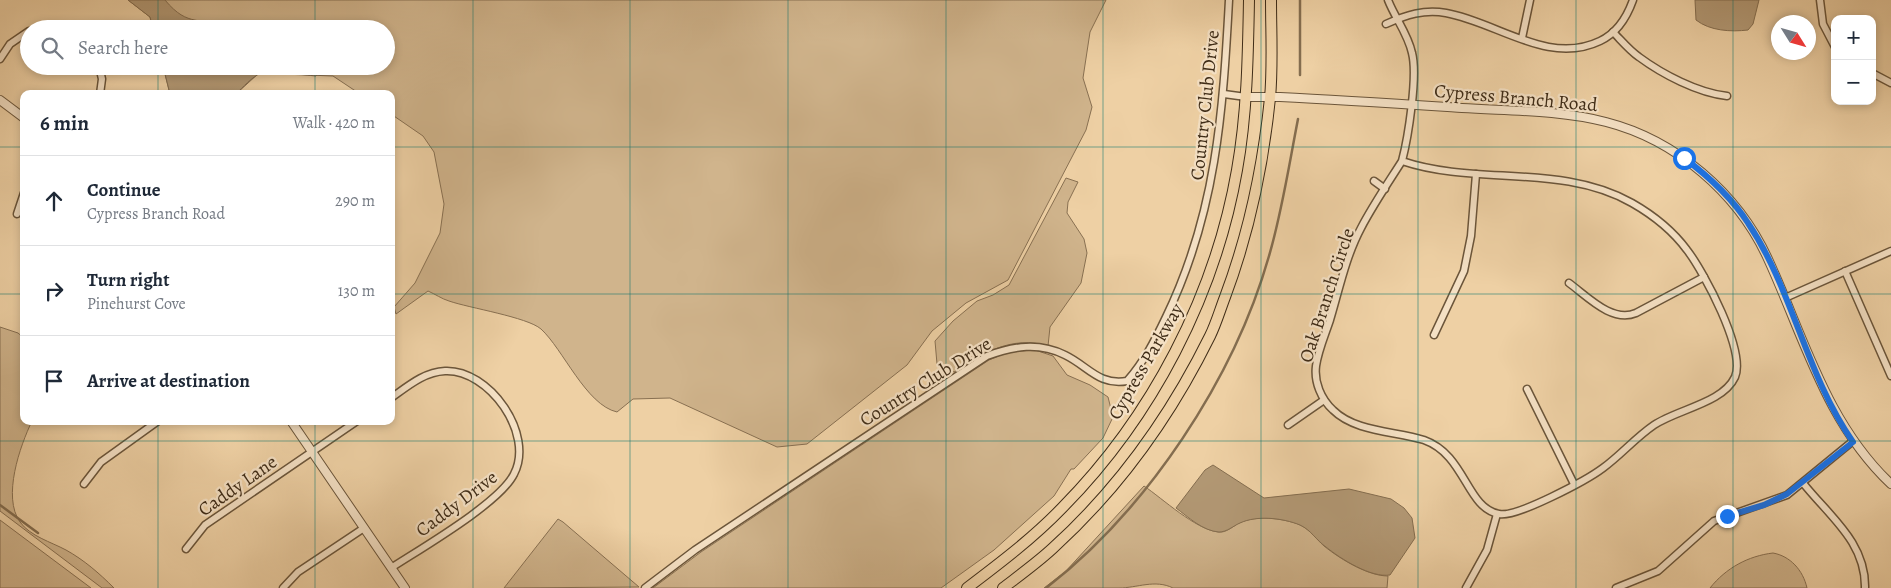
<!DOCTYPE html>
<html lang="en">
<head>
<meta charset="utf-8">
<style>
  :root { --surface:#fff; --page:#f6f6f7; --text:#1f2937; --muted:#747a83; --line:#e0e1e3 }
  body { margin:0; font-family:Alegreya,serif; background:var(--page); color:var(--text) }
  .controls { position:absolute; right:15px; top:15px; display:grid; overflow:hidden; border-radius:10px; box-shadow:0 2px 8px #0003 }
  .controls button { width:45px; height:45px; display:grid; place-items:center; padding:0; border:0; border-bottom:1px solid var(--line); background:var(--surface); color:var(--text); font:25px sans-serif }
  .compass { position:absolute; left:1771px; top:15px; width:45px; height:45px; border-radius:50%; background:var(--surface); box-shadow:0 2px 8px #0003; rotate:127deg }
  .stop { position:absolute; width:15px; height:15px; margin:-11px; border:4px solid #1a73e8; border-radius:50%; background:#fff }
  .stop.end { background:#1a73e8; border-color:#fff; box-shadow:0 1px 5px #0008 }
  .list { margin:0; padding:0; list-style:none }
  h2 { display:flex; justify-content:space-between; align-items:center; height:65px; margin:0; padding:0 20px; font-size:21px }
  h2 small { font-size:16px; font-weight:400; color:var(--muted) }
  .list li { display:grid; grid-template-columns:32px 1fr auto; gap:15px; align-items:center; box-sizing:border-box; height:90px; padding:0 20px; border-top:1px solid var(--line) }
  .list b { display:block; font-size:19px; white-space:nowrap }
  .list p { margin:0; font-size:16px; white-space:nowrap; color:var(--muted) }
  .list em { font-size:16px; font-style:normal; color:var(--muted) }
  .icon { flex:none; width:28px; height:28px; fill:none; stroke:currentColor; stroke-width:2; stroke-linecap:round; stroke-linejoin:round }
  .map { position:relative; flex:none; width:1891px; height:588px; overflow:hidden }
  .search { position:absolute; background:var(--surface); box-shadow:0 2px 8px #0003; left:20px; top:20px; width:375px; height:55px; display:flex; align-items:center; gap:12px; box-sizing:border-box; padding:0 18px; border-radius:28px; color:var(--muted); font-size:19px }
  .panel { position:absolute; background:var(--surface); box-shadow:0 2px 8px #0003; left:20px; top:90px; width:375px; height:335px; border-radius:10px }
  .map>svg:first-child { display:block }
  .green { fill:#d0b48c; stroke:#887052 }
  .water { fill:#b29874; stroke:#846d4f }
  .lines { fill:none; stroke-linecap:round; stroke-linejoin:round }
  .stream { stroke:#846d4f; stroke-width:2.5 }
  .minor-casing { stroke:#6b553a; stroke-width:9 }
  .tertiary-casing { stroke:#6b553a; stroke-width:10 }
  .primary-casing { stroke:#3f2c17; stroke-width:12 }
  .minor { stroke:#f4e0c4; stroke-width:6 }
  .tertiary { stroke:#f4e0c4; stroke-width:8 }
  .primary { stroke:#eed0a4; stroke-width:10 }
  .route { stroke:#1a73e8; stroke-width:6 }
  .grid { fill:none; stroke:#0f766e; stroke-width:1; stroke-opacity:0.55 }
  .labels { text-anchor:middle; stroke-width:4.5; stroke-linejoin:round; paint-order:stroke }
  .street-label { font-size:19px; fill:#3f2c17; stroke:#f4e0c4 }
</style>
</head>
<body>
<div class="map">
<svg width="1891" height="588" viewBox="0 0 1891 588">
  <rect width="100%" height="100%" fill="#eed0a4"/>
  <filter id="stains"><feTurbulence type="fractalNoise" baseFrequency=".004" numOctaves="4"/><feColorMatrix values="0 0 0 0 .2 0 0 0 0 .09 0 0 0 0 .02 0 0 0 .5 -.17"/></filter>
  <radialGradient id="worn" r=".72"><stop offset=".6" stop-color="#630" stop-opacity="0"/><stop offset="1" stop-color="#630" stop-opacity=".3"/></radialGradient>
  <!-- green -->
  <g class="green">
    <path d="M128 0H1106L1090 32 1083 78 1092 107 1086 130 1008 280 966 303 932 331 907 365 807 444 777 447 670 398 633 399 617 412C586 405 563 349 541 329 527 317 469 308 449 301 442 299 435 294 428 291L396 314 394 307 415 283 440 233 444 204 434 152 423 136 391 114V94H360L333 76 282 74 269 71 259 73 236 94H170L163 66H386V29H153L150 17Z"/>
    <path d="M1066 178 1078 182 1068 202 1067 213 1084 239 1087 253 1081 283 1050 327 1048 346C1012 335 983 353 954 372L937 364 935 341 953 321 977 301 993 295 1009 285Z"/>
    <path d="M0 327 18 333 24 338V421H32C20 446 2 497 20 522 30 536 51 542 66 550 84 560 99 573 114 588H102L0 511Z"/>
    <polygon points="1035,350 1053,356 1067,375 1090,385 1108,397 1113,417 1103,438 1074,469 1071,469 1054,496 994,550 941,588 653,588 701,552 989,360 1008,352"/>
    <path d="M1144 486C1163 499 1195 529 1218 532 1226 533 1232 527 1239 523 1256 515 1281 518 1298 524 1310 529 1315 538 1324 546 1340 559 1368 576 1388 576L1387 588H1173C1155 579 1137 588 1119 588 1094 588 1069 588 1044 588L1065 572Z"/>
    <polygon points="558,519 563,522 639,587 504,588"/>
    <polygon points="0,520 91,588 0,588"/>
    <path d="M1773 553C1790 556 1803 570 1807 588H1710C1726 568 1748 556 1773 553Z"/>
  </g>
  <!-- water -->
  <g class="water">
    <path d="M128 0H165C189 29 200 15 228 29H153L150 17Z"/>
    <path d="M1695 0H1759L1753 24 1748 30C1731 32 1710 31 1696 20Z"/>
    <path d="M163 66H323V68L316 76C305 75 267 70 261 73 252 77 243 87 236 94H170Z"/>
    <path d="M1213 465 1264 498 1349 489 1391 499 1404 508 1412 518 1415 538 1390 575C1371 578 1341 559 1326 547 1316 540 1311 530 1300 525 1283 518 1257 515 1240 523 1233 526 1227 532 1219 532 1203 531 1188 517 1176 508L1205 470Z"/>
  </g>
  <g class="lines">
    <!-- stream -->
    <g class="stream">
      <polyline points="1300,0 1300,75"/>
      <polyline points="0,505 38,533"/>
      <path d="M1046 588C1147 510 1234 379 1269 256 1282 212 1289 165 1298 119"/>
    </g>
    <!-- minor casing -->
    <g class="minor-casing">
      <g id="minor">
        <path d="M1388 0C1395 18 1408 34 1412 53 1418 76 1408 138 1402 161 1476 186 1562 163 1632 203 1653 215 1673 231 1687 250 1704 272 1746 351 1735 377 1723 403 1678 409 1654 425 1635 438 1621 455 1603 468 1587 480 1516 518 1499 514 1466 508 1466 455 1424 440 1395 431 1355 432 1333 410 1321 399 1314 382 1316 366 1318 351 1325 335 1330 320 1339 290 1346 256 1361 228 1373 205 1388 183 1402 161"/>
        <polyline points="1820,0 1823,24 1835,47"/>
        <path d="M1386 24C1406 15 1424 9 1446 13 1497 22 1548 66 1600 41 1617 33 1627 17 1633 0"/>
        <polyline points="36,29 56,29"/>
        <path d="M1613 32C1621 40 1629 50 1639 57 1662 74 1698 93 1727 96"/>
        <polyline points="1522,38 1530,0"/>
        <polyline points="0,59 10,44 29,31"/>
        <polyline points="99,66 102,79 100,94"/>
        <polyline points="1872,73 1891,83"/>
        <polyline points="1224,94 1246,97"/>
        <polyline points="1374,181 1385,189"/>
        <polyline points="17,214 24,193"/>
        <polyline points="1845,271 1891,376"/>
        <path d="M1569 283C1588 297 1612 323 1636 313L1704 277"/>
        <polyline points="1785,298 1891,251"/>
        <polyline points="1434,335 1464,271 1471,236 1476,174"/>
        <polyline points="1527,389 1574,484"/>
        <polyline points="1288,425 1324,400"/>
        <path d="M1803 483C1829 516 1866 542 1865 588"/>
        <polyline points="84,484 101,462 158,421"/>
        <polyline points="186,549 205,525 357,421"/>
        <path d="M391 568C420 549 500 503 514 474 535 434 489 369 445 371 424 372 408 386 391 398"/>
        <polyline points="283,588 298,572 364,528"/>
        <path d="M645 588 695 550 987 356C1013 346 1039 342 1065 355 1088 366 1099 386 1127 381 1144 362 1155 340 1166 317 1216 214 1223 112 1229 0"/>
        <polyline points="1466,588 1487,550 1497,514"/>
        <polyline points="1616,588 1658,571 1714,521 1787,495 1853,441"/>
      </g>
    </g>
    <!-- tertiary casing -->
    <g class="tertiary-casing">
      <g id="tertiary">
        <path d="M1246 97H1280C1341 100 1401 104 1462 108 1510 111 1560 110 1606 122 1676 140 1738 193 1768 259 1804 337 1826 423 1891 484"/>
        <polyline points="0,100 24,118"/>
        <polyline points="291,421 405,588"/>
      </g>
    </g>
    <!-- primary casing -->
    <g class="primary-casing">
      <g id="primary">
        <path d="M967 588C1000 563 1033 538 1062 508 1152 417 1215 296 1237 170 1247 114 1248 57 1249 0"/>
        <path d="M1003 588C1020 575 1038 562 1053 548 1118 489 1171 415 1210 336 1216 324 1220 310 1225 297 1249 233 1263 167 1270 98 1273 66 1271 32 1271 0"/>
      </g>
    </g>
    <!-- minor -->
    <use href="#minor" class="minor"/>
    <!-- tertiary -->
    <use href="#tertiary" class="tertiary"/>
    <!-- primary -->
    <use href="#primary" class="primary"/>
  </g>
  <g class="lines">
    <!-- route -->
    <path class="route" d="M1684 158C1708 176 1732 198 1748 223 1793 290 1806 375 1853 442L1787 494 1764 505 1727 516"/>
  </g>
  <!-- grid -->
  <path class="grid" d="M158 0V29M315 0V29M473 0V588M630 0V588M788 0V588M946 0V588M1103 0V588M1261 0V588M1418 0V588M1576 0V588M1733 0V588M158 66V94M315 66V94M0 147H24M391 147H1891M0 294H24M391 294H1891M158 421V588M315 421V588M0 441H1891"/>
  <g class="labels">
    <!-- street labels -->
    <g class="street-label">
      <text transform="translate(1516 97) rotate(5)" y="7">Cypress Branch Road</text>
      <text transform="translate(1204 105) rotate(-84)" y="7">Country Club Drive</text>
      <text transform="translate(1326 295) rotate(-72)" y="7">Oak Branch Circle</text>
      <text transform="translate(1145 361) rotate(-60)" y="7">Cypress Parkway</text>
      <text transform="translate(925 381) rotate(-32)" y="7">Country Club Drive</text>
      <text transform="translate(237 485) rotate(-35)" y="7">Caddy Lane</text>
      <text transform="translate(456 503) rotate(-37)" y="7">Caddy Drive</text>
    </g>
  </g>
  <rect width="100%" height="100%" filter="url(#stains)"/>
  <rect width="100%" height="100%" fill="url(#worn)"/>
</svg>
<div class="controls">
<button>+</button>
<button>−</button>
</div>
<svg class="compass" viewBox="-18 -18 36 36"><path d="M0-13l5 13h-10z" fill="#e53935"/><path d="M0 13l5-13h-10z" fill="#747a83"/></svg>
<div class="stop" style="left:1684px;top:158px"></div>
<div class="stop end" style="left:1727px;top:516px"></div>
<div class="search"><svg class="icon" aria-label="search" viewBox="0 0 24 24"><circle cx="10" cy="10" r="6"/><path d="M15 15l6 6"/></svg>Search here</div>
<section class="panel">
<h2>6 min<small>Walk · 420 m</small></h2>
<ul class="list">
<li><svg class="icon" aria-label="ahead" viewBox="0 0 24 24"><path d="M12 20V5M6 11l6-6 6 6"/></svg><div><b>Continue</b><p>Cypress Branch Road</p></div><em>290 m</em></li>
<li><svg class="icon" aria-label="right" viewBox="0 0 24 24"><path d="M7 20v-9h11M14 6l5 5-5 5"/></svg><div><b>Turn right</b><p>Pinehurst Cove</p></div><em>130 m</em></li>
<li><svg class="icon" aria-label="arrive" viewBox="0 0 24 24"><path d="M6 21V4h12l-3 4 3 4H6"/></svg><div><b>Arrive at destination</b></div></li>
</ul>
</section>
</div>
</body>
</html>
